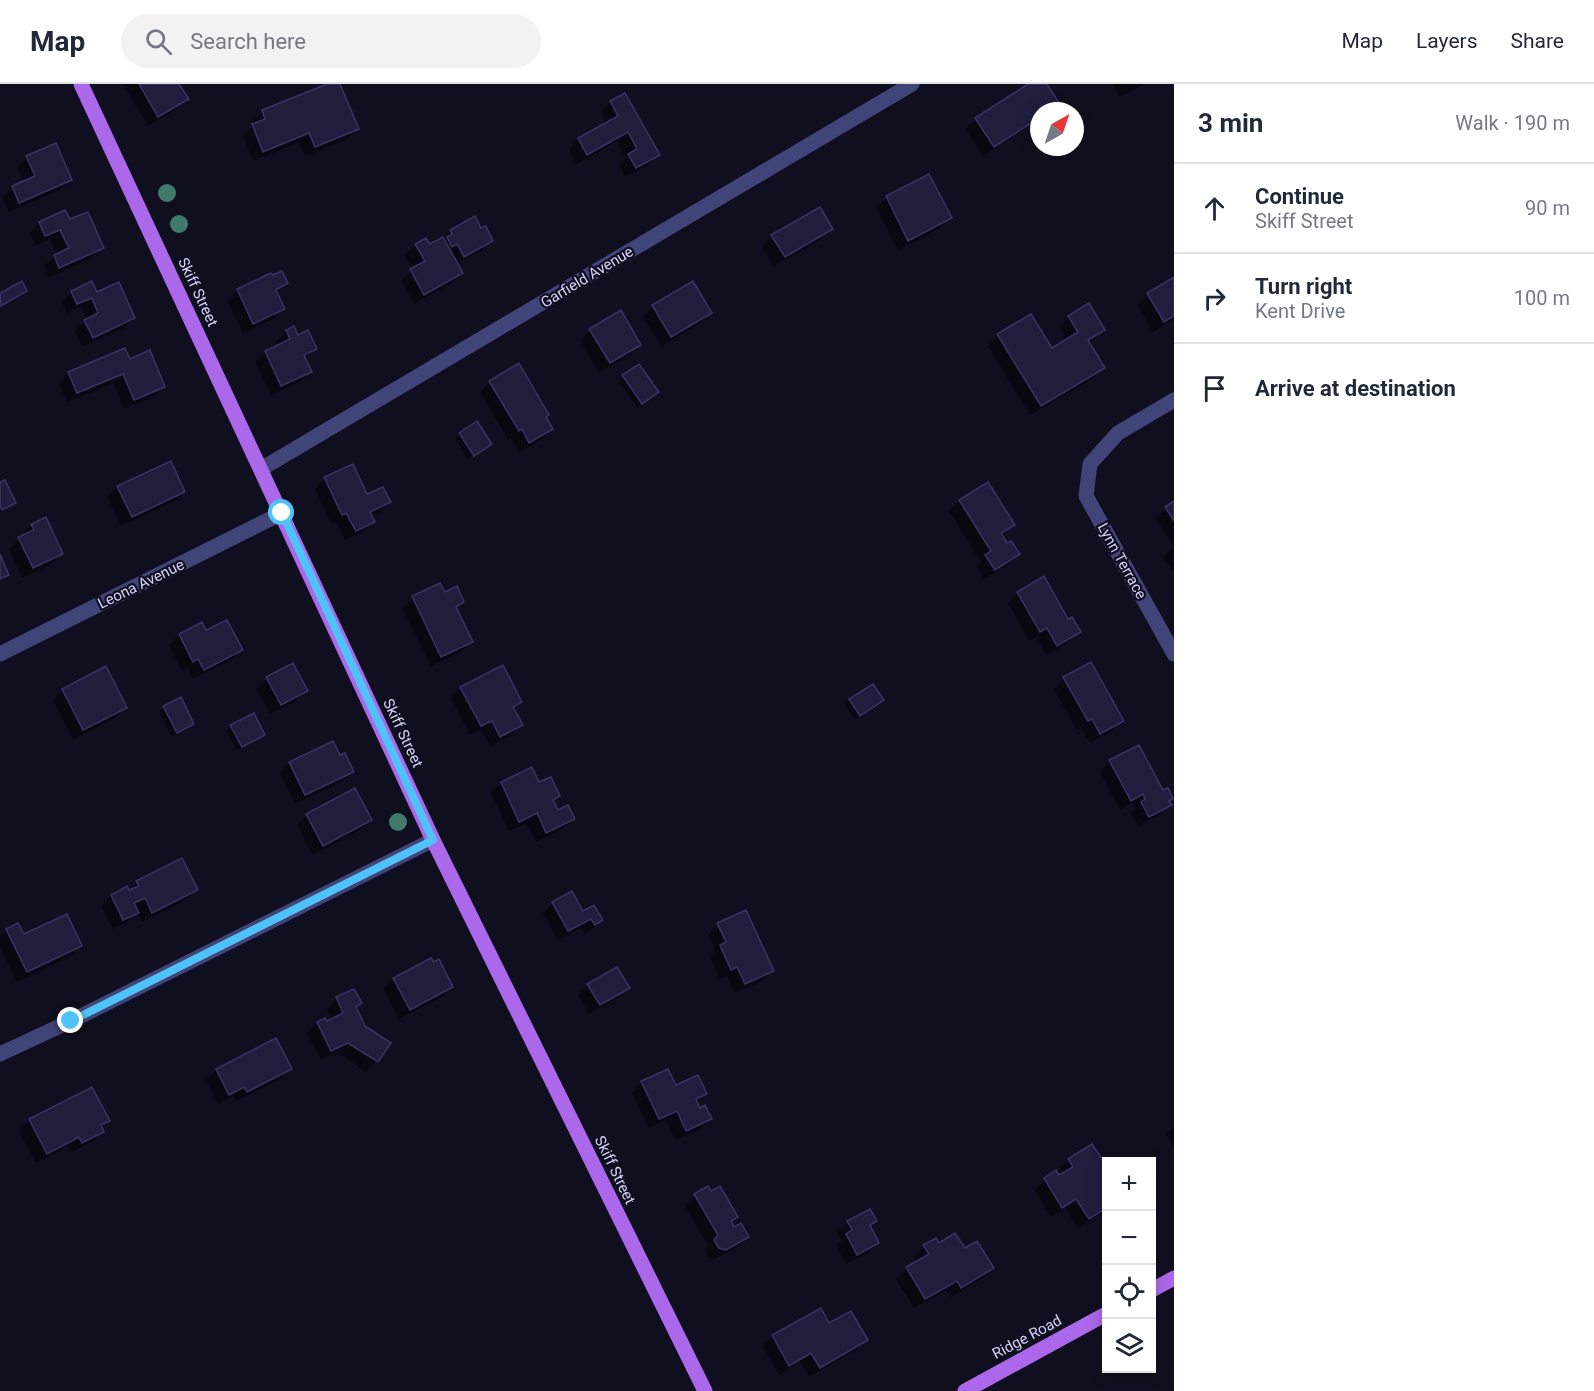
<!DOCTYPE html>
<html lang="en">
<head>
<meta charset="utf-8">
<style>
  :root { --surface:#fff; --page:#f2f2f3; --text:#1f2937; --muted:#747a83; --line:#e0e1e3 }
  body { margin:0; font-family:Roboto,sans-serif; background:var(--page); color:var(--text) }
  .controls { position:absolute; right:18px; bottom:18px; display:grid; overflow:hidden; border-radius:0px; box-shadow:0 3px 15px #0003 }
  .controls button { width:54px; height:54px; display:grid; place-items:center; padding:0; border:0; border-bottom:2px solid var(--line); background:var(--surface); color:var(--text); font:30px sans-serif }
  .compass { position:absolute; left:1030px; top:18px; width:54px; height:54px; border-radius:50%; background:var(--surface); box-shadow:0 3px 15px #0003; rotate:40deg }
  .stop { position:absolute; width:18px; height:18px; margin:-14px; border:4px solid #4fc3f7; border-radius:50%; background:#fff }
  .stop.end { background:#4fc3f7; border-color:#fff; box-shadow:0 2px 6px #0008 }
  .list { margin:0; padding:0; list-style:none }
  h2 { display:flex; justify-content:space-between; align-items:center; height:78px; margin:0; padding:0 24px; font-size:26px }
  h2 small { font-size:20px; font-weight:400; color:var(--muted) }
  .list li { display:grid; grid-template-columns:39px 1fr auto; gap:18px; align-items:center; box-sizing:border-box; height:90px; padding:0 24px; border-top:2px solid var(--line) }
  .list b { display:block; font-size:22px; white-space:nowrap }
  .list p { margin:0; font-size:20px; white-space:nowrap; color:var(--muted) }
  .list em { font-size:20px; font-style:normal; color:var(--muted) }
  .icon { flex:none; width:33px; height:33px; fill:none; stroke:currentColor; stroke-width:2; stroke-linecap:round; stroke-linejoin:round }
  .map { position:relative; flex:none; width:1174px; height:1307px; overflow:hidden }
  header { display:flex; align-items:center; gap:36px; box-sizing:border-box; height:84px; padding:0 30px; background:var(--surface); border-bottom:2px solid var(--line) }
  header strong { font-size:28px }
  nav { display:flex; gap:33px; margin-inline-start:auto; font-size:21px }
  .search { width:420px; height:54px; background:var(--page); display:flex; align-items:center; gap:15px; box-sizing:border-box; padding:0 21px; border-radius:33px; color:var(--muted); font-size:22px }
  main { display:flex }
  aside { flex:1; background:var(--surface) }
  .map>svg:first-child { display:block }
  .shadow { fill:#0007 }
  .building { fill:#211e3d; stroke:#383366; stroke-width:1.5 }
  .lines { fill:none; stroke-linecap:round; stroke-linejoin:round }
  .minor { stroke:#414478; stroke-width:15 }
  .major { stroke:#ac68eb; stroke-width:15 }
  .tree { fill:#41796c }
  .route { stroke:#4fc3f7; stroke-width:8 }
  .labels { text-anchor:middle; stroke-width:4.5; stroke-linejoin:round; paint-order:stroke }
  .street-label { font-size:15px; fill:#d3d3f9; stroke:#100f1f }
</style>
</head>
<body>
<header>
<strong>Map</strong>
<div class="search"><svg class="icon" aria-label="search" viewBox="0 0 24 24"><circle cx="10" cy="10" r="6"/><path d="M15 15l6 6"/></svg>Search here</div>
<nav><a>Map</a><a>Layers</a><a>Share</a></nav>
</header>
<main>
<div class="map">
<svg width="1174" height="1307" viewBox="0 0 1174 1307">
  <rect width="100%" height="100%" fill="#100f1f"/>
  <!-- shadow -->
  <g class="shadow">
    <polygon points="123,0 178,0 187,15 177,25 148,42"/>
    <polygon points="331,0 339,0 357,45 347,55 305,72 299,58 253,77 243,52 254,41 252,38 263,28"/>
    <polygon points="1031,0 1045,0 1058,20 1051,27 1039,27 1039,36 983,72 966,45 976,35"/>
    <polygon points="1112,0 1145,0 1120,13"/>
    <polygon points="611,18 658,71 647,81 626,93 619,81 626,74 617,57 577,80 569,66 579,55 607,40 601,28"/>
    <polygon points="27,74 70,96 60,106 9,128 2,113 13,103 23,98 17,84"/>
    <polygon points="929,92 950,134 940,144 898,166 876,124 887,114"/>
    <polygon points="474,134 481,146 492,156 481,167 456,180 461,189 451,199 414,220 401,197 413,185 405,171 416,161 425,156 429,162 443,155 451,147"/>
    <polygon points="69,137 102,164 92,174 49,193 44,182 57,171 50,155 35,162 30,149 40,139"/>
    <polygon points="831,145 821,155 774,182 762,163 772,152"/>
    <polygon points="270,191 286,199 276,210 283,225 273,235 243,249 227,217 237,207"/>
    <polygon points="1174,195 1174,235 1153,248 1137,221 1148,211"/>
    <polygon points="21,199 25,207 0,223 0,210"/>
    <polygon points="72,208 96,210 133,234 123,244 82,263 75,247 87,236 81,223 67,229 62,218"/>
    <polygon points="653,222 710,229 700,239 661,262 643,232"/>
    <polygon points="1069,233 1103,246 1088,259 1103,283 1093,294 1030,331 988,262 998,252 1051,266 1067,257 1059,243"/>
    <polygon points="293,244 297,253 315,265 304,276 310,288 300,298 271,311 255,278 266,268 278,262 276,258 286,248"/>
    <polygon points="590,246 639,260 629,271 599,288 580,256"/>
    <polygon points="129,277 164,302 153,313 124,325 113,299 67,318 59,299 69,289"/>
    <polygon points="623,293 652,313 637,323 619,297"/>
    <polygon points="490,298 545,334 551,345 541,355 519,368 511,354 508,356 480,308"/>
    <polygon points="460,350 490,360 468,375 455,355"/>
    <polygon points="325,394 367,412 389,418 379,428 370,432 373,438 362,448 345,456 336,438 331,440 315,405"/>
    <polygon points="0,400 14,419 0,428"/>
    <polygon points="987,400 1013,441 1001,452 1007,461 1018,470 1008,480 984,495 976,482 981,478 949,427 960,417"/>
    <polygon points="118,403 184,408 173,418 121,442 108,414"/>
    <polygon points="1174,418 1174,488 1163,473 1174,462 1155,434"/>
    <polygon points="32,441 61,470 51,480 22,494 9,465 22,453 22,451"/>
    <polygon points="439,501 444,510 463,518 455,525 471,558 461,568 431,582 402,524 413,514"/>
    <polygon points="1018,509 1068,537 1079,548 1069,558 1046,571 1037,553 1029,557 1008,519"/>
    <polygon points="205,548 241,566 231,576 193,595 188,584 182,587 169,561 180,551"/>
    <polygon points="292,581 306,606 296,617 270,630 256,605 267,595"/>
    <polygon points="1064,594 1122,637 1112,647 1090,659 1081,644 1077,646 1054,605"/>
    <polygon points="461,604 520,618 513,626 521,641 511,651 490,662 481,646 470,651 451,614"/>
    <polygon points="63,606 126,624 115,634 73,656 53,616"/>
    <polygon points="850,616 882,616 855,635 845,621"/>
    <polygon points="164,623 192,640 188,645 172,653 159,628"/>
    <polygon points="231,642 263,651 258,655 237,666 226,647"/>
    <polygon points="339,673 352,687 342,698 295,720 280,689 290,679"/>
    <polygon points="1110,677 1168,718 1170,721 1160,731 1138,742 1131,729 1135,725 1132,719 1120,726 1100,688"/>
    <polygon points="531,685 539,700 558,712 552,718 557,728 573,735 563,745 536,758 526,739 509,747 491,709 502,699"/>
    <polygon points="307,731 370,736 360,746 312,771 297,741"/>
    <polygon points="137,798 196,806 185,816 142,838 137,828 127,838 113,845 101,822 111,812 127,805 128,807"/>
    <polygon points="553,819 583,829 601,836 591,846 584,850 581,844 558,856 543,829"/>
    <polygon points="718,840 772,887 762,897 735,909 727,892 720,895 710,872 715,867 708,851"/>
    <polygon points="7,846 23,852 80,862 70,872 17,898 0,863 0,853"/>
    <polygon points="431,876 452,902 441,913 399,935 383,905 394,895"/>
    <polygon points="588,901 628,904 618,914 589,930 578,911"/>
    <polygon points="337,914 355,924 364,943 389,959 376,977 366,988 337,968 321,976 307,949 317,939 325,936 327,939 332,936 327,925"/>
    <polygon points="290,985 280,995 236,1017 234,1012 218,1020 206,996 216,986"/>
    <polygon points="642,999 705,1010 696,1019 699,1026 710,1035 700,1045 675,1056 666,1036 648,1044 632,1009"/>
    <polygon points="91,1005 108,1037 101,1044 102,1048 92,1058 72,1068 68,1062 36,1079 19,1047 30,1037"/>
    <polygon points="1174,1042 1174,1064 1166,1050"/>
    <polygon points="1069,1076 1106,1083 1106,1127 1078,1144 1065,1124 1051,1133 1034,1106 1055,1089 1058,1093 1062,1091 1059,1086"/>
    <polygon points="695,1111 736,1133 730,1139 734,1145 747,1153 737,1163 715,1175 709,1174 705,1167 708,1162 685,1121"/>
    <polygon points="869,1127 876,1136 869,1143 877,1159 867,1169 846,1180 836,1161 842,1156 837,1149 848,1139"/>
    <polygon points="938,1161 964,1166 992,1184 982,1194 951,1213 946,1206 914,1224 896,1195 907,1185 918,1178 914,1173 924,1163"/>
    <polygon points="829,1241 866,1256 856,1266 809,1293 800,1278 779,1291 763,1262 773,1252"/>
  </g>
  <!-- building -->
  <g class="building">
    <polygon points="139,0 179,0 189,15 158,33"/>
    <polygon points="327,0 340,0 359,45 315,63 309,49 263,68 252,40 265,35 262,26"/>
    <polygon points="1028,0 1047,0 1060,20 1050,27 1039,27 1039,34 994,63 975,34"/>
    <polygon points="625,9 660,71 636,84 628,70 637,65 628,48 587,71 578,54 618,32 610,17"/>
    <polygon points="56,59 72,96 19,119 12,102 35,92 26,72"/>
    <polygon points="929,90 952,134 908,157 886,112"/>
    <polygon points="820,123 833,145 785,173 771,151"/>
    <polygon points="65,126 70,135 88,128 104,164 59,184 54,171 69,164 60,146 45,152 39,138"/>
    <polygon points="475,132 481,144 486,142 493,157 464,173 457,160 452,163 447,153 452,150 450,146"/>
    <polygon points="443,153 463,189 424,211 410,185 425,177 415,160 426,154 430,160"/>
    <polygon points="282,187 288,199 276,206 285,225 253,240 237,205 271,189 273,191"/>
    <polygon points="1174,193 1174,232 1164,238 1147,209"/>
    <polygon points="22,197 27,207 1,222 0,209"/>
    <polygon points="92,197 97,208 119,198 135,234 93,254 84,236 98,229 92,214 77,220 71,207"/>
    <polygon points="693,197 712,229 671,253 652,221"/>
    <polygon points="1089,219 1105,246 1088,256 1105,284 1041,322 997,250 1031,230 1052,264 1078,248 1068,232"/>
    <polygon points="621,226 641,261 610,279 589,245"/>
    <polygon points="294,242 298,251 308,246 317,265 304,271 312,288 281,302 265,267 290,255 286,246"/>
    <polygon points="125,264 130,275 150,266 165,303 134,316 123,290 77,309 68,288"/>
    <polygon points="519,279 549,331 546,333 553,345 529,359 522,345 519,347 489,297"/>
    <polygon points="639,280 659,308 642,320 622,291"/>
    <polygon points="477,337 492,360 474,372 459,349"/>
    <polygon points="171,377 185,408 132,433 117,402"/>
    <polygon points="353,380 367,410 383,403 391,418 370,428 375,438 356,447 346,429 342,431 324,393"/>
    <polygon points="5,396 16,419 2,426 0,422 0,398"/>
    <polygon points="988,398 1015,441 1001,449 1007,459 1011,457 1020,470 995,486 985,471 991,467 959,416"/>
    <polygon points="1174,417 1174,437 1165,423"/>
    <polygon points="46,433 63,470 33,484 18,453 34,446 31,440"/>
    <polygon points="0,470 9,491 0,495"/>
    <polygon points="1044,492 1068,535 1072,533 1081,548 1057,562 1047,544 1040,548 1017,508"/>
    <polygon points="440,499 445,508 457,502 464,518 456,523 473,558 441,573 412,512"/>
    <polygon points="227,536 243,566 204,586 198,575 193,578 179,550 202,538 206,546"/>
    <polygon points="1091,578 1124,637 1100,650 1092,635 1088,637 1063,593"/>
    <polygon points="293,579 308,607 281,621 266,593"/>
    <polygon points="503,581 522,618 513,623 523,641 500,653 492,637 481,642 460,603"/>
    <polygon points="106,582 127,624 83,646 62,605"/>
    <polygon points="873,600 884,616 860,632 849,615"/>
    <polygon points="181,613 194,640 177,649 163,622"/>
    <polygon points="254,629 265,651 242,663 230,641"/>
    <polygon points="333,657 340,671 345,669 354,688 305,711 289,678"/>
    <polygon points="1139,661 1163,706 1168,704 1173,715 1169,717 1172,721 1149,733 1141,718 1145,715 1143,710 1131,717 1109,676"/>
    <polygon points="532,683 539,698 551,693 560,712 553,716 558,726 568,721 575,735 546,749 537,729 519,738 501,698"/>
    <polygon points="355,704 372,736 323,762 306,730"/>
    <polygon points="182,774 198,806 152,829 145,814 134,819 139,829 123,836 111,811 127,802 129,806 139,802 136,797"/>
    <polygon points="572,807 583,827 594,821 603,836 595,841 591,835 568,847 552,818"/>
    <polygon points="746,826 774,887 745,900 737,883 731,886 720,861 726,858 717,839"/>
    <polygon points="67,830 82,862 27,888 6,845 18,839 24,850"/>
    <polygon points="431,874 434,878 439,875 453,903 410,926 393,894"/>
    <polygon points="617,883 630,904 600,921 587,900"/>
    <polygon points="354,905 362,919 356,923 365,942 391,959 378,978 348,959 331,967 317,938 325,934 327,937 343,929 336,913"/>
    <polygon points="276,954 292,985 247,1008 244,1003 229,1011 216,985"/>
    <polygon points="668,985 676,1001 698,991 707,1010 696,1015 700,1024 705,1021 712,1035 686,1047 677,1027 659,1035 641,997"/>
    <polygon points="92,1003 110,1037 101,1041 104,1048 82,1059 79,1053 47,1070 29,1035"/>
    <polygon points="1092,1060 1106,1081 1106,1124 1089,1135 1076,1115 1062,1124 1044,1094 1056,1086 1059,1091 1073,1083 1068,1075"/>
    <polygon points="708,1102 711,1107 720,1102 738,1133 731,1137 734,1143 741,1139 749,1153 726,1166 719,1164 714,1156 718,1151 694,1110"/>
    <polygon points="870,1125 877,1137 870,1141 879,1159 857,1171 846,1150 852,1146 847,1137"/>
    <polygon points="955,1149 965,1164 977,1157 994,1184 961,1204 957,1197 925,1215 906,1183 929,1170 923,1161 936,1154 939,1159"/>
    <polygon points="821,1224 829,1239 851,1227 868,1256 820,1284 811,1269 789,1282 772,1251"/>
  </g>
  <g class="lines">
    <!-- minor -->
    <g class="minor">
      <polyline points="1174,316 1118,349 1090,380 1086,412 1174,570"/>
      <polyline points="261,385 912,0"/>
      <polyline points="0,570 282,429"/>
      <polyline points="0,970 71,937 433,756"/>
    </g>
    <!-- major -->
    <g class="major">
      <polyline points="81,0 433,756 705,1307"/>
      <polyline points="1152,1206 1174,1194"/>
      <polyline points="965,1307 1106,1230"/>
    </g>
  </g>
  <!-- trees -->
  <g class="tree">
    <circle cx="167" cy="109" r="9"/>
    <circle cx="179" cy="140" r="9"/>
    <circle cx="398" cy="738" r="9"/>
  </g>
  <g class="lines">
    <!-- route -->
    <polyline class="route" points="71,937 433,756 282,429"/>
  </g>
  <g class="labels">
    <!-- street labels -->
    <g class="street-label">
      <text transform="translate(587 193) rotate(-31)" y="5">Garfield Avenue</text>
      <text transform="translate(198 208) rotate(65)" y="5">Skiff Street</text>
      <text transform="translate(1122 477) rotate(61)" y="5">Lynn Terrace</text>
      <text transform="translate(141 500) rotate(-26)" y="5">Leona Avenue</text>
      <text transform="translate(403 649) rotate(65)" y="5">Skiff Street</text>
      <text transform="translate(615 1086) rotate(64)" y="5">Skiff Street</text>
      <text transform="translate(1027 1253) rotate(-28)" y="5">Ridge Road</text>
    </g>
  </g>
</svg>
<div class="controls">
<button>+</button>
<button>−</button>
<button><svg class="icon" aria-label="locate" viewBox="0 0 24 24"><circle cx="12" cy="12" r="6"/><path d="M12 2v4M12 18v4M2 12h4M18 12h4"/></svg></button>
<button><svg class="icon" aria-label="layers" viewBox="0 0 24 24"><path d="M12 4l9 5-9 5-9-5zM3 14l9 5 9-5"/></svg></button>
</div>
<svg class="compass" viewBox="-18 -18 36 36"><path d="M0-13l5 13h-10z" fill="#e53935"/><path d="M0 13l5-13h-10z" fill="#747a83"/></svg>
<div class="stop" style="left:282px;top:429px"></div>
<div class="stop end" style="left:71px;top:937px"></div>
</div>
<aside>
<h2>3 min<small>Walk · 190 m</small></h2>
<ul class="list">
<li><svg class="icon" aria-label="ahead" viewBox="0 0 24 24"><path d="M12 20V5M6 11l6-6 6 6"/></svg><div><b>Continue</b><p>Skiff Street</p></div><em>90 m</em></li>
<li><svg class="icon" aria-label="right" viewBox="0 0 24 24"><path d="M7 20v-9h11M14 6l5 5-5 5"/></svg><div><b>Turn right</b><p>Kent Drive</p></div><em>100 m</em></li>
<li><svg class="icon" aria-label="arrive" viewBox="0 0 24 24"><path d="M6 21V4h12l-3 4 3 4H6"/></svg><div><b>Arrive at destination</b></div></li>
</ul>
</aside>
</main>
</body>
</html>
